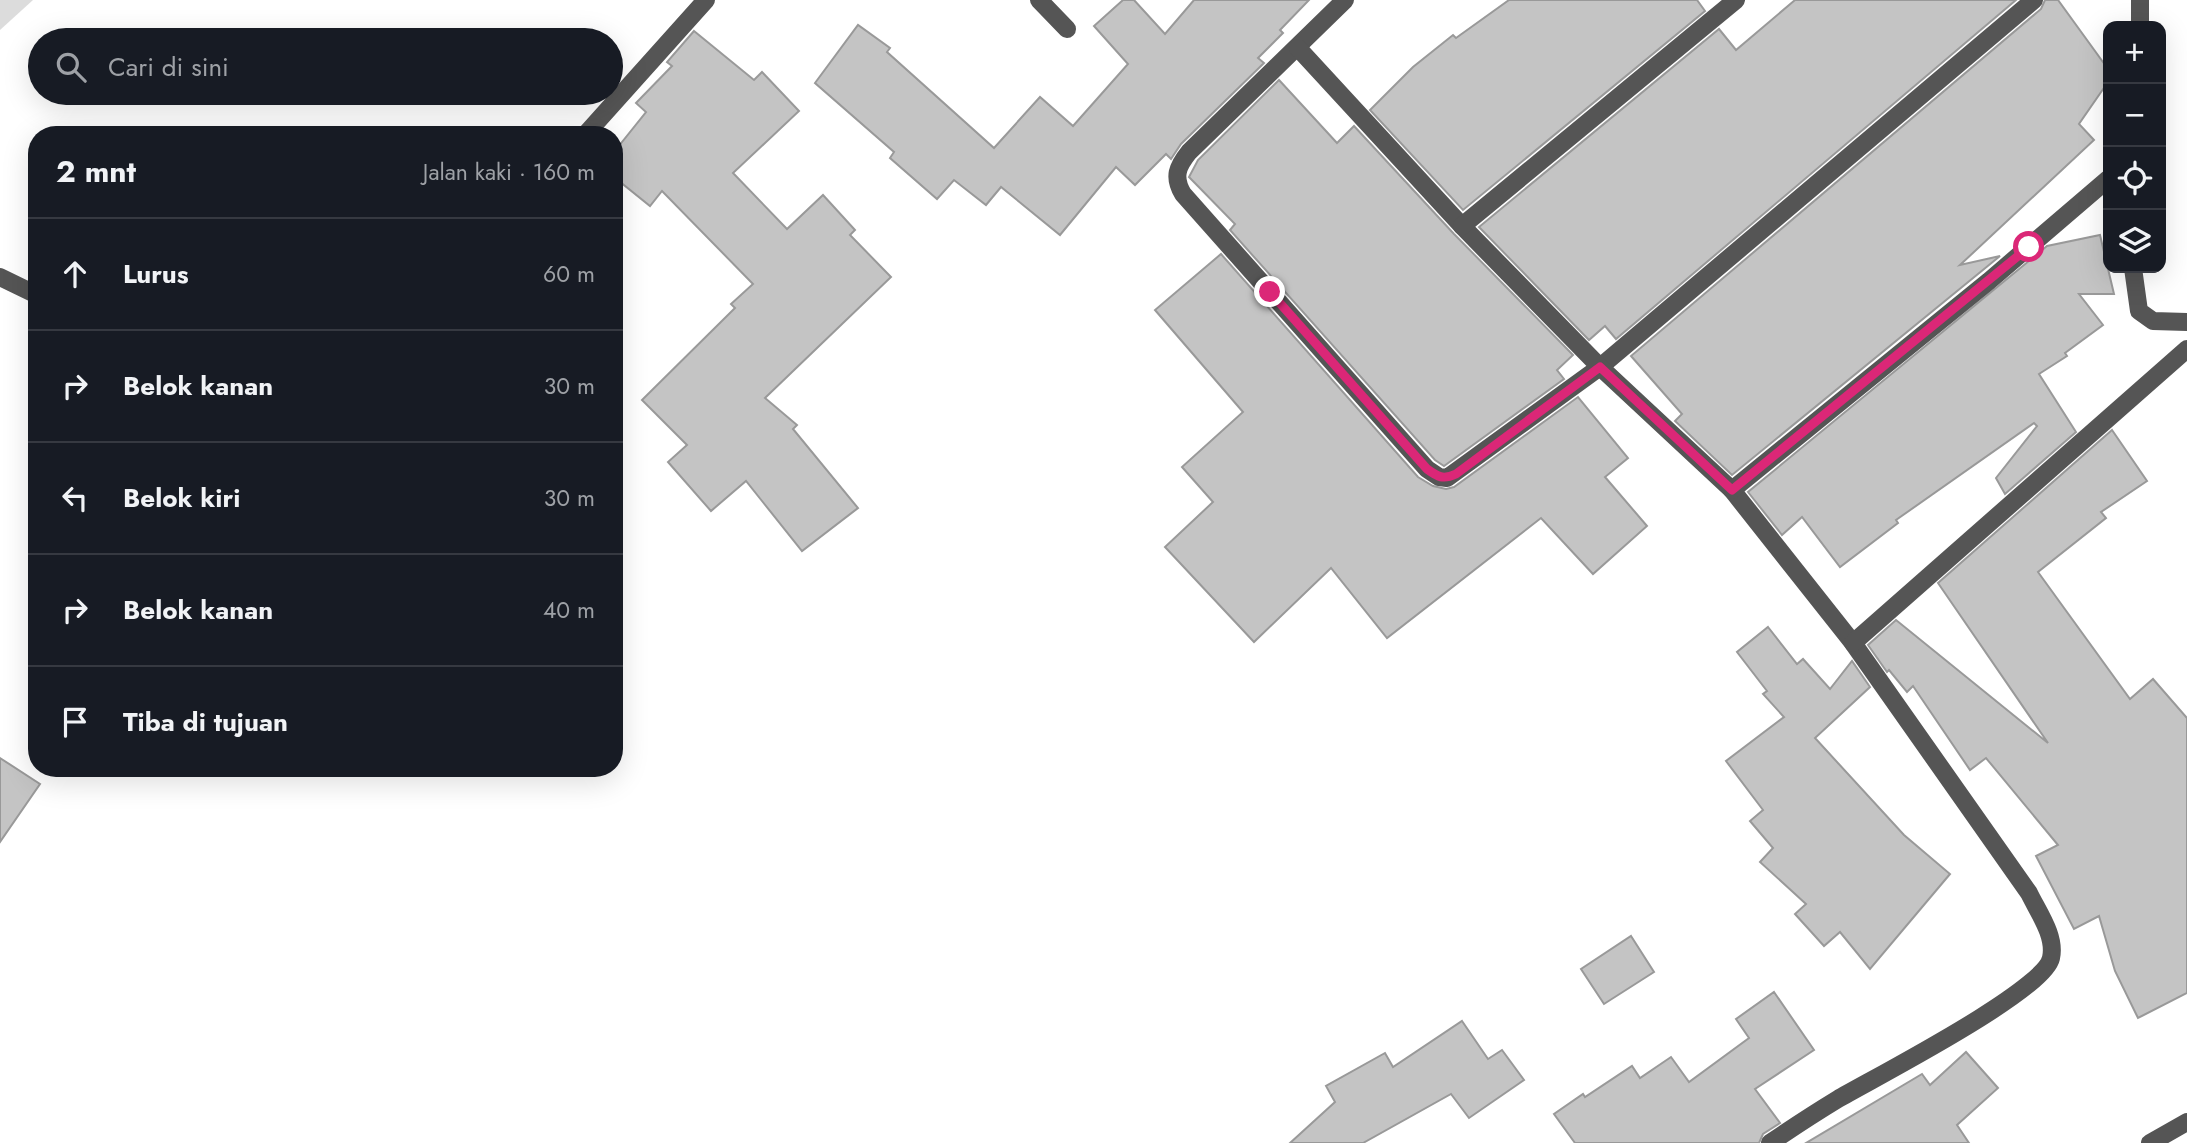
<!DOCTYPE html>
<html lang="id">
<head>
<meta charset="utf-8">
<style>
  :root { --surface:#171b24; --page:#20242c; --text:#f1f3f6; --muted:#9ea1a6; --line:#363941 }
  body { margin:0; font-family:Jost,sans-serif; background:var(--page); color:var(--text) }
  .controls { position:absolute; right:21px; top:21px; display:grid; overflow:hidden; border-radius:14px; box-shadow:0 7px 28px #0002 }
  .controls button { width:63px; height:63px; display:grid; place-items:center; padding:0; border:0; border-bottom:2px solid var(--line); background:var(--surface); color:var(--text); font:35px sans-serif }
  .stop { position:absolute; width:21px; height:21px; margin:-16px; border:5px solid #db2777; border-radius:50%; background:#fff }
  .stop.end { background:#db2777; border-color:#fff; box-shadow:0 2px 7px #0008 }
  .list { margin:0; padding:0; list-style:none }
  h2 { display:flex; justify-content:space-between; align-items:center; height:91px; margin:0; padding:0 28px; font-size:30px }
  h2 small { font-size:23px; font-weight:400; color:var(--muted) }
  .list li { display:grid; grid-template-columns:46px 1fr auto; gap:21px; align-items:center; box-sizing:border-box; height:112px; padding:0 28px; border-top:2px solid var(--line) }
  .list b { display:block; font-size:26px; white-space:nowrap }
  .list em { font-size:23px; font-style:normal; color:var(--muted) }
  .icon { flex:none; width:38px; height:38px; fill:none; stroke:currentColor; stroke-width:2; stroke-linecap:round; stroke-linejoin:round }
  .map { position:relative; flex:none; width:2187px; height:1143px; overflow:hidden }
  .search { position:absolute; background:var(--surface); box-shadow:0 7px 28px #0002; left:28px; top:28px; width:595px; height:77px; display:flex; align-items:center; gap:18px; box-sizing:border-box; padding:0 24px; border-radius:38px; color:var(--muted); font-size:26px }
  .panel { position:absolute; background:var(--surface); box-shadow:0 7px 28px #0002; left:28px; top:126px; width:595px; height:651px; border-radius:28px }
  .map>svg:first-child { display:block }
  .green { fill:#dcdcdc }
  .building { fill:#c4c4c4; stroke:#999; stroke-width:2 }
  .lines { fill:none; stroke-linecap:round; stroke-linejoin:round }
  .minor { stroke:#555; stroke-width:18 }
  .route { stroke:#db2777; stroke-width:9 }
</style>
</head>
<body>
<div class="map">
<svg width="2187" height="1143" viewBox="0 0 2187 1143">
  <rect width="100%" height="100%" fill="#fff"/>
  <!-- green -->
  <polygon class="green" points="0,0 33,0 0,30"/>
  <!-- building -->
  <g class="building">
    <polygon points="1123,0 1134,0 1165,34 1194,0 1309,0 1280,30 1283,33 1258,58 1264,63 1181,144 1171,159 1166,154 1135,185 1116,167 1060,235 1001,187 986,205 954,180 937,199 890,158 894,152 815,83 858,25 890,48 887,52 994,148 1040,97 1073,126 1128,64 1094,26"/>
    <polygon points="1509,0 1697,0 1705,11 1463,210 1370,110 1413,67 1453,35 1456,38"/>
    <polygon points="1795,0 2016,0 1616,339 1605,326 1589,340 1479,227 1719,29 1736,50"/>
    <polygon points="2045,0 2058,0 2108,69 2108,82 2079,124 2094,140 1960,265 2000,256 1732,475 1675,421 1682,414 1631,356 2041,9"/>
    <polygon points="694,31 754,80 762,72 799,111 733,173 787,229 823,195 855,230 850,235 891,277 765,398 797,425 793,429 858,508 802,551 746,481 711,511 668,462 687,445 642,400 735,308 731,304 753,284 662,191 650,206 614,177 614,152 646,112 636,103 672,66 667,62"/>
    <polygon points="1279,80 1337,143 1354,126 1454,234 1573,355 1557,370 1564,379 1444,466 1435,460 1230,230 1235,224 1189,177 1198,160"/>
    <polygon points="2100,235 2114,294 2079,294 2103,325 2065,353 2067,356 2039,374 2076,432 2005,494 1996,478 2037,426 2034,423 1896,520 1898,523 1840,567 1802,517 1782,535 1748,492 2047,246"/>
    <polygon points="1221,254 1418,477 1433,486 1446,489 1454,487 1578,397 1628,458 1605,477 1647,526 1593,574 1541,518 1387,638 1331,568 1254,642 1165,547 1213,502 1182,467 1243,412 1155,310"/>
    <polygon points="2112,430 2147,481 2101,512 2106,518 2038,572 2130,699 2153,679 2187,718 2187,993 2138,1018 2115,971 2099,916 2074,929 2036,856 2058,845 1986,758 1970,770 1913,686 1907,692 1889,670 1887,672 1868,645 1896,620 2048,743 1938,583"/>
    <polygon points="1768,627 1797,664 1803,659 1830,689 1852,661 1870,687 1815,738 1904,835 1950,874 1870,969 1840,932 1824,946 1795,914 1806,904 1760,862 1773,848 1750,821 1763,810 1726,761 1784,717 1763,694 1767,691 1737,652"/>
    <polygon points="0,758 40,784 0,842"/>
    <polygon points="1631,936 1654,972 1604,1004 1581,969"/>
    <polygon points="1774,992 1814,1050 1755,1089 1780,1123 1763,1134 1759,1143 1575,1143 1554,1114 1583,1094 1585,1097 1632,1066 1640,1078 1671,1057 1689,1082 1749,1038 1736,1019"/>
    <polygon points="1462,1021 1488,1059 1502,1050 1524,1080 1469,1118 1451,1094 1363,1143 1290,1143 1335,1102 1326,1086 1385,1053 1393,1067"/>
    <polygon points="1966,1052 1998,1088 1957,1125 1969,1143 1806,1143 1922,1074 1930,1085"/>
  </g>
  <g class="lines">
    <!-- minor -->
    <g class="minor">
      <polyline points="1039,0 1067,29"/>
      <path d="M1345 0 1189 152C1177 167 1173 177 1183 194L1427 469 1439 477 1447 478 1600 367 2034 0"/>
      <polyline points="2140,26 2140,0"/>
      <path d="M1298 48 1462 226 1600 367 1732 490 1853 643 2029 893C2038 912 2056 936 2051 958 2044 991 1874 1078 1838 1099 1815 1113 1792 1128 1770 1143"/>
      <polyline points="585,135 706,0"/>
      <polyline points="1462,226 1736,0"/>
      <polyline points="2133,268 2139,311 2153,321 2187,322"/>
      <polyline points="0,277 37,295"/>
      <polyline points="1732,490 1989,281 2108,179"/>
      <polyline points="1853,643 2187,349"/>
      <polyline points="2150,1143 2187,1122"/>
    </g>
  </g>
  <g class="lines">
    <!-- route -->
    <path class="route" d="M1270 292 1427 469C1438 477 1443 480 1456 474L1600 367 1732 490 2029 247"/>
  </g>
</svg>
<div class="controls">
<button>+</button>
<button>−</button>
<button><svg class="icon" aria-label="locate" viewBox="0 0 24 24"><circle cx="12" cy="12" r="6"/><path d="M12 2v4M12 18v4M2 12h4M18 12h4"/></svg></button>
<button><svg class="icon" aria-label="layers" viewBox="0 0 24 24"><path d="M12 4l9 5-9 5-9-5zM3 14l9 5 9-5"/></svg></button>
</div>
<div class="stop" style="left:2029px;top:247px"></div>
<div class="stop end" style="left:1270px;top:292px"></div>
<div class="search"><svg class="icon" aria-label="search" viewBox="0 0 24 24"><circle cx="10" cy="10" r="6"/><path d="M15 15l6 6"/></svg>Cari di sini</div>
<section class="panel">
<h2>2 mnt<small>Jalan kaki · 160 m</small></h2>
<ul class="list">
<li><svg class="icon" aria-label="ahead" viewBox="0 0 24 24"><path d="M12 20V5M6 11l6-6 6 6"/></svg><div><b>Lurus</b></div><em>60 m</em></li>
<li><svg class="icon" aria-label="right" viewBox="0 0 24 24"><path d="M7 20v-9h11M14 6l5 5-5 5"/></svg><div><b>Belok kanan</b></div><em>30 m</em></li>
<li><svg class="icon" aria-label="left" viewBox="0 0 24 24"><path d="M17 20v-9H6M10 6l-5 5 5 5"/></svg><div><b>Belok kiri</b></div><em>30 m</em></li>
<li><svg class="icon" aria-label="right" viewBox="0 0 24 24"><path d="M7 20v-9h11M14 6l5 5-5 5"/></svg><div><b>Belok kanan</b></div><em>40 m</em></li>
<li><svg class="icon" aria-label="arrive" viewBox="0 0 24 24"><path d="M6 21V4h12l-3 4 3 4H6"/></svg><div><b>Tiba di tujuan</b></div></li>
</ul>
</section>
</div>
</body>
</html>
